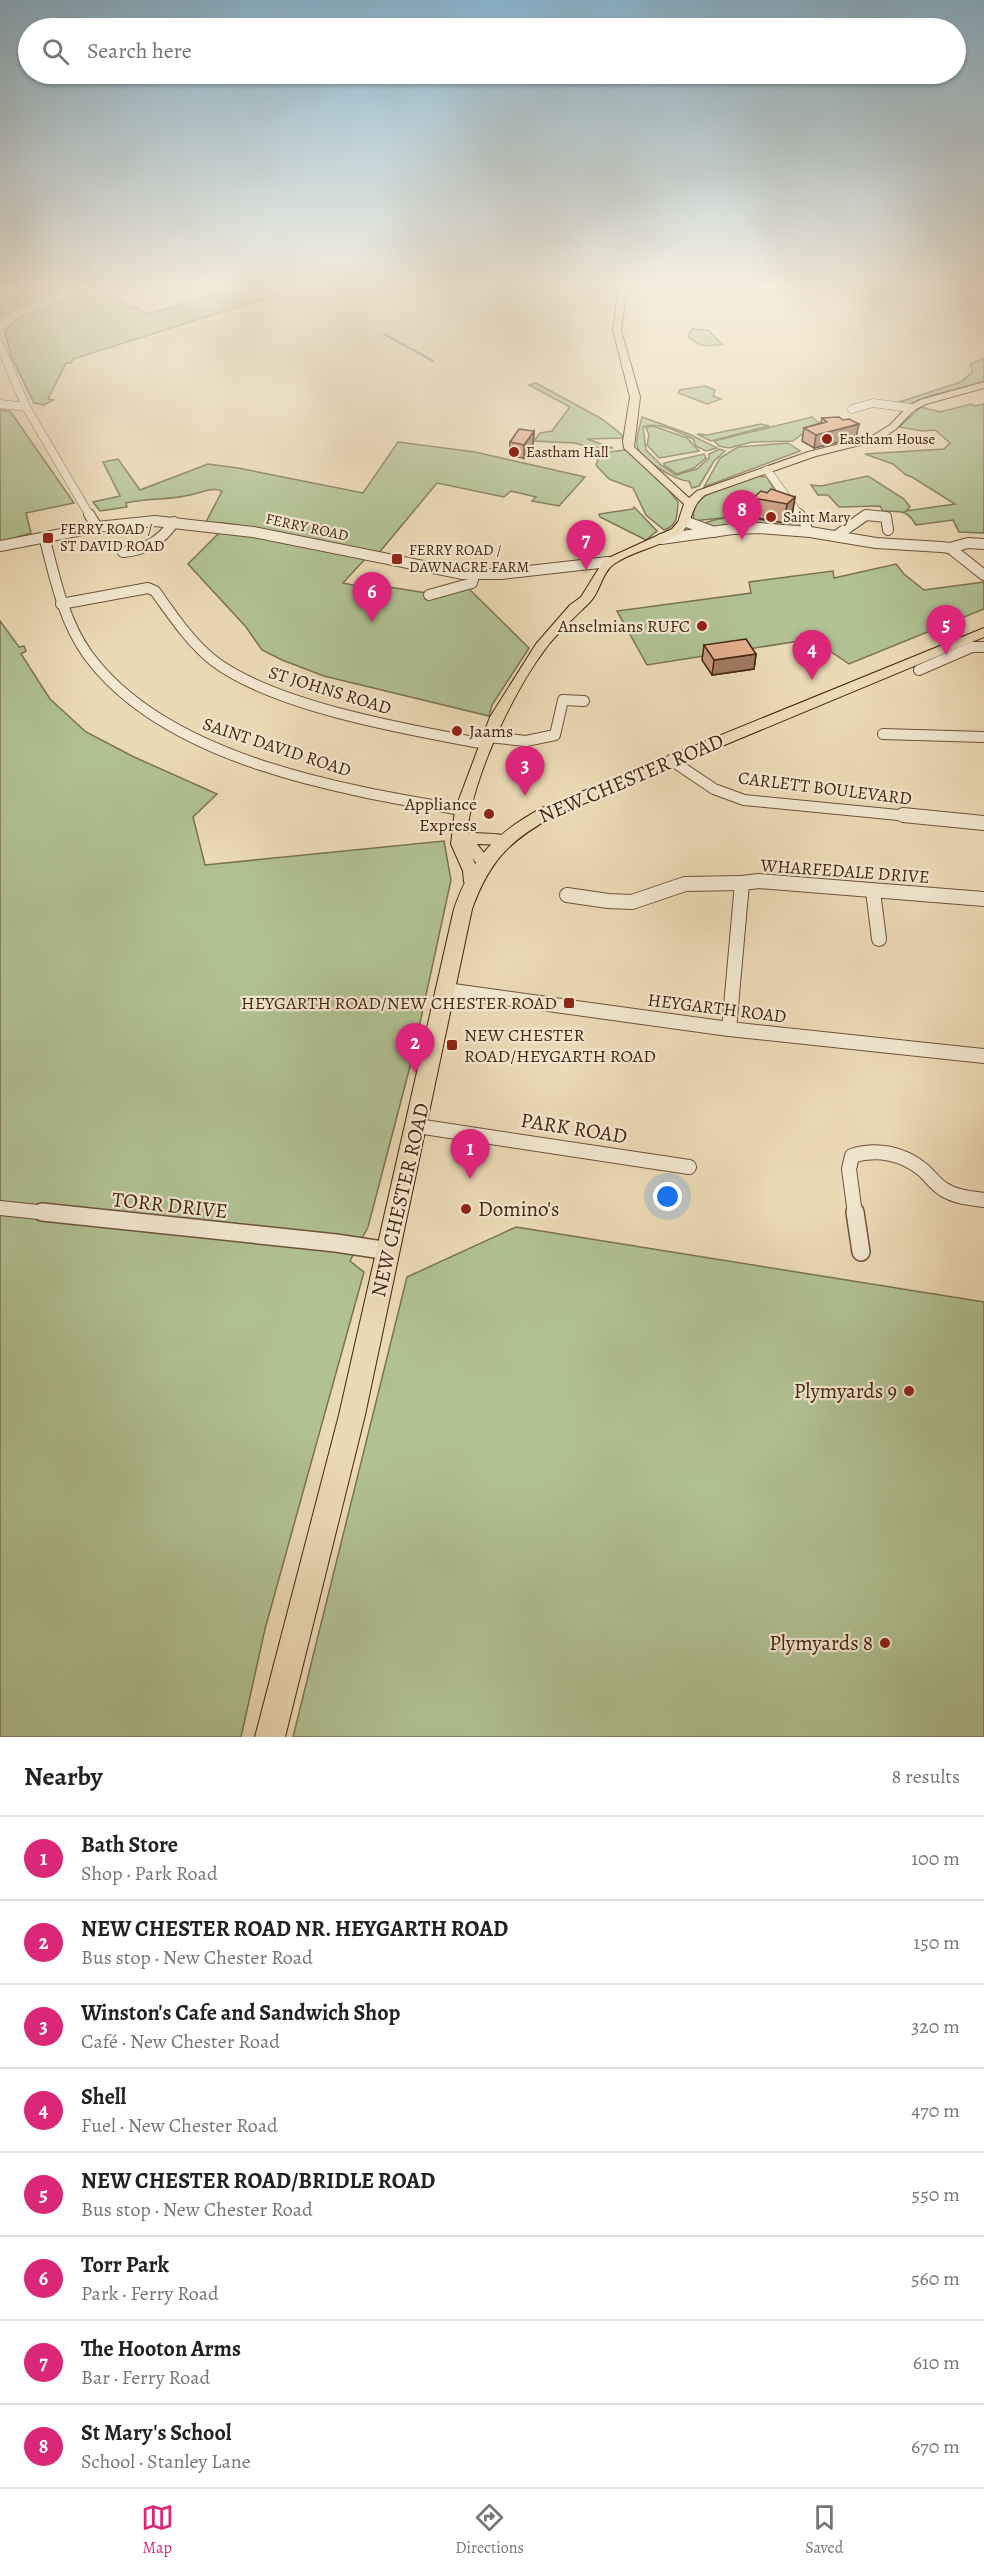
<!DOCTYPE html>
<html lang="en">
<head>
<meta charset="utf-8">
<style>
  :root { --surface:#fff; --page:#f6f6f6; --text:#222; --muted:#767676; --line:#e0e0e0; --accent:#db2777 }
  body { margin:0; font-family:Alegreya,serif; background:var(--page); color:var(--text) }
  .you { position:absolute; left:668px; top:1197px; width:21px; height:21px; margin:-15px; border:4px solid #fff; border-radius:50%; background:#1a73e8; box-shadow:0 0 0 9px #1a73e833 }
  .badge { display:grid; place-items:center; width:39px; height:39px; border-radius:50%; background:var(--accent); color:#fff; font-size:20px; font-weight:700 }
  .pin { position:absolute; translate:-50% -50px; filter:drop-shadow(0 2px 3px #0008) }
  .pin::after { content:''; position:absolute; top:32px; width:21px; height:18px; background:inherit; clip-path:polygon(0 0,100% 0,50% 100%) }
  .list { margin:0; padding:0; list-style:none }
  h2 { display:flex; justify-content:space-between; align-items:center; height:78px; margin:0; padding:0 24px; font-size:26px }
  h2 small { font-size:20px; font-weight:400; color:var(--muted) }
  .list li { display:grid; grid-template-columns:39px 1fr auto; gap:18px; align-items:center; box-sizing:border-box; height:84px; padding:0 24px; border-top:2px solid var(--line) }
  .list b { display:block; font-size:22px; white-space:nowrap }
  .list p { margin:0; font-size:20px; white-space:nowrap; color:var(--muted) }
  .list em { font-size:20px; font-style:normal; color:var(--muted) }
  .icon { flex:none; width:33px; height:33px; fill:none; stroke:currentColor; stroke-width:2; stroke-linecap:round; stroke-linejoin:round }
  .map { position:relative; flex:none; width:984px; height:1737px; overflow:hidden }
  .search { position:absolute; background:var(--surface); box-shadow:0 2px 4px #0004; left:18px; right:18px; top:18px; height:66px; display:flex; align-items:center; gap:15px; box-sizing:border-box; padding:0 21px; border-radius:33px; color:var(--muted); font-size:22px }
  .sheet { height:750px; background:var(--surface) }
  nav { display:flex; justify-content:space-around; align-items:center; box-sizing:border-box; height:84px; border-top:2px solid var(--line); background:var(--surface); font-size:16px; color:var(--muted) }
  nav a { display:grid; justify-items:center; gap:3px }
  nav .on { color:var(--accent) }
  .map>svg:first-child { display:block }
  .green { fill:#b1c193; stroke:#7a7252; stroke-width:1.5 }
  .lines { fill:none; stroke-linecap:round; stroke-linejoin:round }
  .stream { stroke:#767e71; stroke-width:2 }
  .minor-far3-casing { stroke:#6e523a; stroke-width:9 }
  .minor-far2-casing { stroke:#6e523a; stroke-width:12 }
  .minor-far1-casing { stroke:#6e523a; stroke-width:16 }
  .minor-casing { stroke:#6e523a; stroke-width:20 }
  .major-casing { stroke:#442410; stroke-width:2 }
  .highway-casing { stroke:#442410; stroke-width:2 }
  .minor-far3 { stroke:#f2e7d0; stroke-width:8 }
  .minor-far2 { stroke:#f2e7d0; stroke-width:10 }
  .minor-far1 { stroke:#f2e7d0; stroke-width:14 }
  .minor { stroke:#f2e7d0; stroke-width:17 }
  .major { fill:#ebdab6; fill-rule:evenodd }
  .highway { fill:#ebdab6; fill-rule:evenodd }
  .wall { fill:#c49678; stroke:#442410; stroke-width:1.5 }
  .shaded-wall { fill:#a07a61; stroke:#442410; stroke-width:1.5 }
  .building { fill:#e4ae8b; stroke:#442410; stroke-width:1.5 }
  .poi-dot { fill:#8f2418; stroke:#f2e7d0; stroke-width:2 }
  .labels { text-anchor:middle; stroke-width:4.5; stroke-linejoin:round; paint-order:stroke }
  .far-poi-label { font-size:15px; fill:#442410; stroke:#f2e7d0; text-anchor:start }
  .far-street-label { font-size:15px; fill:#442410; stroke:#f2e7d0 }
  .poi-label { font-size:18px; fill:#442410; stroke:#f2e7d0; text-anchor:end }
  .street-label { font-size:18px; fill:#442410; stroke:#f2e7d0 }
  .near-street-label { font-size:21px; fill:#442410; stroke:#f2e7d0 }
  .near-poi-label { font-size:21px; fill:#442410; stroke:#f2e7d0; text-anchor:end }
</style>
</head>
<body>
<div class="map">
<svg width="984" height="1737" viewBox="0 0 984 1737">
  <rect width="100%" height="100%" fill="#ebdab6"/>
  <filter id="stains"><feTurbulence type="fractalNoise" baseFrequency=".00333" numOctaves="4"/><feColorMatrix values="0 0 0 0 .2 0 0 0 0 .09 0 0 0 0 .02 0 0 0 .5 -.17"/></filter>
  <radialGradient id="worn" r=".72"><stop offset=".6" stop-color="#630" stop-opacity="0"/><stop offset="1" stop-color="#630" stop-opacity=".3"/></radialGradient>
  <!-- green -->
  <g class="green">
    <polygon points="55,287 65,287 57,295 0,315 0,305 7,298"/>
    <path d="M84 287 117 298 120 302 149 314 240 287H300L73 359 71 363H66L48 399 53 400 44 405 34 403 11 356 5 332C20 306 57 298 84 287Z"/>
    <path d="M692 329 708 330 722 344C708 347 698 347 688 336Z"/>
    <polygon points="984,358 984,382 929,396 910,405 899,402 961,382 972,372 971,364"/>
    <polygon points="536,383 602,419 622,435 623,438 587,439 613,448 592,448 575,443 534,441 540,433 552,431 570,407 529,385"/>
    <polygon points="705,386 715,390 713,396 721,399 707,404 678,393 680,390"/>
    <path d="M971 404 974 406 984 404V533L959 532 953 520 916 525C906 508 900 512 883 511L880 506 839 507 828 495H818L811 485 821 486 868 476 904 499 910 507 906 511 955 504 912 477 906 475 893 464 865 454 944 449 950 443 935 430 923 431 899 427 921 407 940 412Z"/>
    <polygon points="0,410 10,411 74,503 26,513 31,533 0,542"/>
    <path d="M642 417 689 434 717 448 706 451 696 446 693 439C679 432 658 421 643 427L646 450 661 465 676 475 697 469 709 458V454L720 449 725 451 714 461 699 486 692 488 689 481C677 482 638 458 637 445 636 437 640 425 642 417Z"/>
    <polygon points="812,417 826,428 801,435 793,441 752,442 729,448 719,446 714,441"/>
    <polygon points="761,424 769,426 711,441 697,434 707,435"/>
    <polygon points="653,426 687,438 699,451 659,458 647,445 649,435 646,428"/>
    <path d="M398 442 475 452 585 477 559 506 532 501 536 497 511 491 504 497 437 483 378 554 232 524 206 522 222 491C211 486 197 495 185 496 165 500 146 498 126 503L127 507 100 511 93 502 120 496 103 462 118 459 140 490 208 464 238 468 363 493Z"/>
    <polygon points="788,443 800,451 704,487 720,458 738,447"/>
    <path d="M625 450 630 451 660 479 678 502C677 515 678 526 664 530L646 515 633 488 609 479 596 465 600 453Z"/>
    <polygon points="704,454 706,458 694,468 677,474 664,465 664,463"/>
    <path d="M758 476 767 477 779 497 738 516 694 521C687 491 736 483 758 476Z"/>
    <polygon points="634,507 657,531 646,540 600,517 599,514 633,509"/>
    <path d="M793 509 801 523 797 526 711 527 703 524C718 515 735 521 754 510L751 517 782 525 786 521 793 524 796 520 790 517Z"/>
    <polygon points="222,530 365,559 343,583 382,591 389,587 427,593 467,587 529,648 492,705 489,716 324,676 282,660 262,650 246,627 188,564"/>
    <polygon points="896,564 904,574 924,590 984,582 984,609 849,664 812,639 647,665 617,611 751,593 749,582 833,571 834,578"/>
    <polygon points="0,621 19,647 24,646 26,651 21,654 50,699 86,732 134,757 217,794 193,817 205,865 444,841 451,880 413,1055 368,1227 350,1261 364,1272 265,1629 241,1737 0,1737"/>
    <polygon points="516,1227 984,1302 984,1737 293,1737 407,1277"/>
  </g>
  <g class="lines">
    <!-- stream -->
    <polyline class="stream" points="384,334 433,361"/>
    <!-- minor-far3 casing -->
    <g class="minor-far3-casing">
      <g id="minor-far3">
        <polyline points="0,326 14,315 81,287"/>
        <polyline points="0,345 26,407 90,516"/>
        <polyline points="0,404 26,407"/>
        <polyline points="852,409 873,403 911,408"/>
        <polyline points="767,470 800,516"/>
        <polyline points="865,516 872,516"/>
      </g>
    </g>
    <!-- minor-far2 casing -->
    <g class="minor-far2-casing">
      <g id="minor-far2">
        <polyline points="89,514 97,527"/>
        <polyline points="799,514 805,522 807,531"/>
        <polyline points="684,521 714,532"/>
        <polyline points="836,536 866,515 886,517 888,530"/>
        <polyline points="661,539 733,529 760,528 810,532 876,543 941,547 950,548 984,575"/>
        <path d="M45 540C55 579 64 622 88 655 165 760 341 790 462 810"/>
        <polyline points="0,546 97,527 155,521 253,532 463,574 501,574 608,562"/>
        <polyline points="950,548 968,543 984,544"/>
        <path d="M123 552C146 550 161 541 174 522"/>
        <polyline points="429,595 472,583 474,575"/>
        <path d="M61 604 148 588 155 591C173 616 190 642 214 661 275 707 409 730 485 744"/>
        <polyline points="919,670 972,647 984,647"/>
        <polyline points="883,734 984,737"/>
        <polyline points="488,737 526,741 555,735 563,700 584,701"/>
        <polyline points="671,760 714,789 744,800 919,817"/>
      </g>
    </g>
    <!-- minor-far1 casing -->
    <g class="minor-far1-casing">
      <g id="minor-far1">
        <polyline points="903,815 984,823"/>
        <polyline points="873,891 879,939"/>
        <polyline points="567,895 608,901 632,902 685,884 742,883"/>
        <polyline points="446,990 729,1029 984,1056"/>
        <polyline points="729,1029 742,883 759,881 984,899"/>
        <polyline points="417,1126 689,1167"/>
        <polyline points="0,1208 57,1214"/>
        <path d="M855 1214 849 1169 852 1156C876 1148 903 1153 923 1170 930 1176 935 1184 943 1189 955 1197 970 1198 984 1200"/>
      </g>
    </g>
    <!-- minor casing -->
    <g class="minor-casing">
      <g id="minor">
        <polyline points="42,1212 336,1243 389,1251"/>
        <polyline points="855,1212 861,1252"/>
      </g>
    </g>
    <!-- major casing -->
    <g class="major-casing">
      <path id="major" d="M619 287H627L621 330 640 397 634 447 689 498 697 491 808 452 872 436 890 425 908 406 920 400 984 382V388L926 404 914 410 896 429 880 440 816 456 705 495C690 506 693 523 681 533 661 547 634 550 614 564 602 572 600 592 590 602 575 617 559 631 546 648 512 693 473 777 467 832 480 835 504 831 512 840L505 845 477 844 491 862 484 867 479 866 472 858 479 871 480 882 472 887 464 882 463 871 451 844 455 810 490 717 536 644 570 605 581 597 604 560 672 529 678 522 684 504 624 448 623 441 630 397 613 330Z"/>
    </g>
    <!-- highway casing -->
    <g class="highway-casing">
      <path id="highway" d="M984 628V637L554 816C510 840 489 861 472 909L365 1415 285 1737H255L339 1415 454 909C472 858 494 834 542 808Z"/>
    </g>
    <!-- minor-far3 -->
    <use href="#minor-far3" class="minor-far3"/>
    <!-- minor-far2 -->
    <use href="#minor-far2" class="minor-far2"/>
    <!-- minor-far1 -->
    <use href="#minor-far1" class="minor-far1"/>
    <!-- minor -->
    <use href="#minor" class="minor"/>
    <!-- major -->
    <use href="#major" class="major"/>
    <!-- highway -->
    <use href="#highway" class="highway"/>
  </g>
  <!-- wall -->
  <g class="wall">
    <polygon points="822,418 856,438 814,448 802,441 804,428 821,423"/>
    <polygon points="534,431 533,445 524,458 509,456 510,442"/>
    <polygon points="767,493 795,497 792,515 784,523 751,517 753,498"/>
    <polygon points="704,645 756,654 754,669 712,675 702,660"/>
  </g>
  <!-- shaded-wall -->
  <g class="shaded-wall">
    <polygon points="859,424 856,438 814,448 816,435"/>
    <polygon points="534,431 533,445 524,458 524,445"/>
    <polygon points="795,497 792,515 784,523 787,504"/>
    <polygon points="756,654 754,669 712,675 714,660"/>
  </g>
  <!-- building -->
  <g class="building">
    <polygon points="839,417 843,420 849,419 859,424 816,435 804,428 827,422 822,418"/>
    <polygon points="519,429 534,431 524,445 510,442"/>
    <polygon points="771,489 795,497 787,504 753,498 761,491 767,493"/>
    <polygon points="746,639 756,654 714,660 704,645"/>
  </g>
  <!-- sky -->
  <linearGradient id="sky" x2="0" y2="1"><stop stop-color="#88b6d2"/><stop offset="0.54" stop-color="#f6eede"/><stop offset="1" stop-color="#f6eede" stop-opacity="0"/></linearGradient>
  <rect width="984" height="530" fill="url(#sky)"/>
  <!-- markers -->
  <g class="poi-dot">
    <circle cx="827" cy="439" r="6"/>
    <circle cx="514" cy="452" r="6"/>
    <circle cx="771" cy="517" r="6"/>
    <rect x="42" y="532" width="12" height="12" rx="3"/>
    <rect x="391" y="553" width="12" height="12" rx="3"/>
    <circle cx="702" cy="626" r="6"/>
    <circle cx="457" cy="731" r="6"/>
    <circle cx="489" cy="814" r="6"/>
    <rect x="563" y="997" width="12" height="12" rx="3"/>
    <rect x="446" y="1039" width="12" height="12" rx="3"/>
    <circle cx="466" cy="1209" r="6"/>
    <circle cx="909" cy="1391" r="6"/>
    <circle cx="885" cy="1643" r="6"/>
  </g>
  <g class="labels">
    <!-- far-poi labels -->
    <g class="far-poi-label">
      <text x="839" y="444">Eastham House</text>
      <text x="526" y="457">Eastham Hall</text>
      <text x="783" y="522">Saint Mary</text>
      <text x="60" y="534">FERRY ROAD /<tspan x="60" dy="17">ST DAVID ROAD</tspan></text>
      <text x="409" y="555">FERRY ROAD /<tspan x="409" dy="17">DAWNACRE FARM</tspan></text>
    </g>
    <!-- far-street labels -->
    <g class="far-street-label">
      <text transform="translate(307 527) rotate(12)" y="5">FERRY ROAD</text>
    </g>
    <!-- poi labels -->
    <g class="poi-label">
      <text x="690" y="632">Anselmians RUFC</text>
      <text x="469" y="737" text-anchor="start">Jaams</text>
      <text x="477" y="810">Appliance<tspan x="477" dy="21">Express</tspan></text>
      <text x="557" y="1009">HEYGARTH ROAD/NEW CHESTER ROAD</text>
      <text x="464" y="1041" text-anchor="start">NEW CHESTER<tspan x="464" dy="21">ROAD/HEYGARTH ROAD</tspan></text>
    </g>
    <!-- street labels -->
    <g class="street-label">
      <text transform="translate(330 690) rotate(17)" y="6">ST JOHNS ROAD</text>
      <text transform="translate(277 747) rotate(18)" y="6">SAINT DAVID ROAD</text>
      <text transform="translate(825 788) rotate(7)" y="6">CARLETT BOULEVARD</text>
      <text transform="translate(845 871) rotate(4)" y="6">WHARFEDALE DRIVE</text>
      <text transform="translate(717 1008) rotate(7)" y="6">HEYGARTH ROAD</text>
    </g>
    <!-- near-street labels -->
    <g class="near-street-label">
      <text transform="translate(631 778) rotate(-23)" y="7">NEW CHESTER ROAD</text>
      <text transform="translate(574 1128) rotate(9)" y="7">PARK ROAD</text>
      <text transform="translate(400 1200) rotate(-77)" y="7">NEW CHESTER ROAD</text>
      <text transform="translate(170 1205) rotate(6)" y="7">TORR DRIVE</text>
    </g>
    <!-- near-poi labels -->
    <g class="near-poi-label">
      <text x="478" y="1216" text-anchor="start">Domino's</text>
      <text x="897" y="1398">Plymyards 9</text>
      <text x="873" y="1650">Plymyards 8</text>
    </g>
  </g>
  <rect width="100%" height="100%" filter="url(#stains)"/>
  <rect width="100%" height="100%" fill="url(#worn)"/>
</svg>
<div class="you"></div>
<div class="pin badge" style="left:470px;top:1179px">1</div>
<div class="pin badge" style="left:415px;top:1073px">2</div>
<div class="pin badge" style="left:525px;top:796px">3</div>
<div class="pin badge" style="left:812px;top:680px">4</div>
<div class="pin badge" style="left:946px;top:655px">5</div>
<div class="pin badge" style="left:372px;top:622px">6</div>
<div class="pin badge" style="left:586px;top:570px">7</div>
<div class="pin badge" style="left:742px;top:540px">8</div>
<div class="search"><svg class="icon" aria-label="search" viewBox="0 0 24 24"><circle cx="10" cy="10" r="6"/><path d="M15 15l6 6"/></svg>Search here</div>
</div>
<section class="sheet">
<h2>Nearby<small>8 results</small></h2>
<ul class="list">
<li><span class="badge">1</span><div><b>Bath Store</b><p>Shop · Park Road</p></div><em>100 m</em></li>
<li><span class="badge">2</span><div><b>NEW CHESTER ROAD NR. HEYGARTH ROAD</b><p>Bus stop · New Chester Road</p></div><em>150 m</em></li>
<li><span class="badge">3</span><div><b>Winston's Cafe and Sandwich Shop</b><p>Café · New Chester Road</p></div><em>320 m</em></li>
<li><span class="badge">4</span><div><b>Shell</b><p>Fuel · New Chester Road</p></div><em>470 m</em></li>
<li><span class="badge">5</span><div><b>NEW CHESTER ROAD/BRIDLE ROAD</b><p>Bus stop · New Chester Road</p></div><em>550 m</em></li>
<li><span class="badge">6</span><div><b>Torr Park</b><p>Park · Ferry Road</p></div><em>560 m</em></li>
<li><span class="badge">7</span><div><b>The Hooton Arms</b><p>Bar · Ferry Road</p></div><em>610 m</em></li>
<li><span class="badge">8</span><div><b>St Mary's School</b><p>School · Stanley Lane</p></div><em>670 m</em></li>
</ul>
</section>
<nav>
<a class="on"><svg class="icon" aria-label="map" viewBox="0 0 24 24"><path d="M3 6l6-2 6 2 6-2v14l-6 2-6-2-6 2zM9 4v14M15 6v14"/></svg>Map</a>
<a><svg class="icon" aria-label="directions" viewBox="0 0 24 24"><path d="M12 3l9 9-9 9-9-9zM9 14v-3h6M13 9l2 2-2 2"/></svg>Directions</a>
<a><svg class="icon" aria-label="saved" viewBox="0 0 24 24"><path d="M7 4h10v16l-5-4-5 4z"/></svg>Saved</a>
</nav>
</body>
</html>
